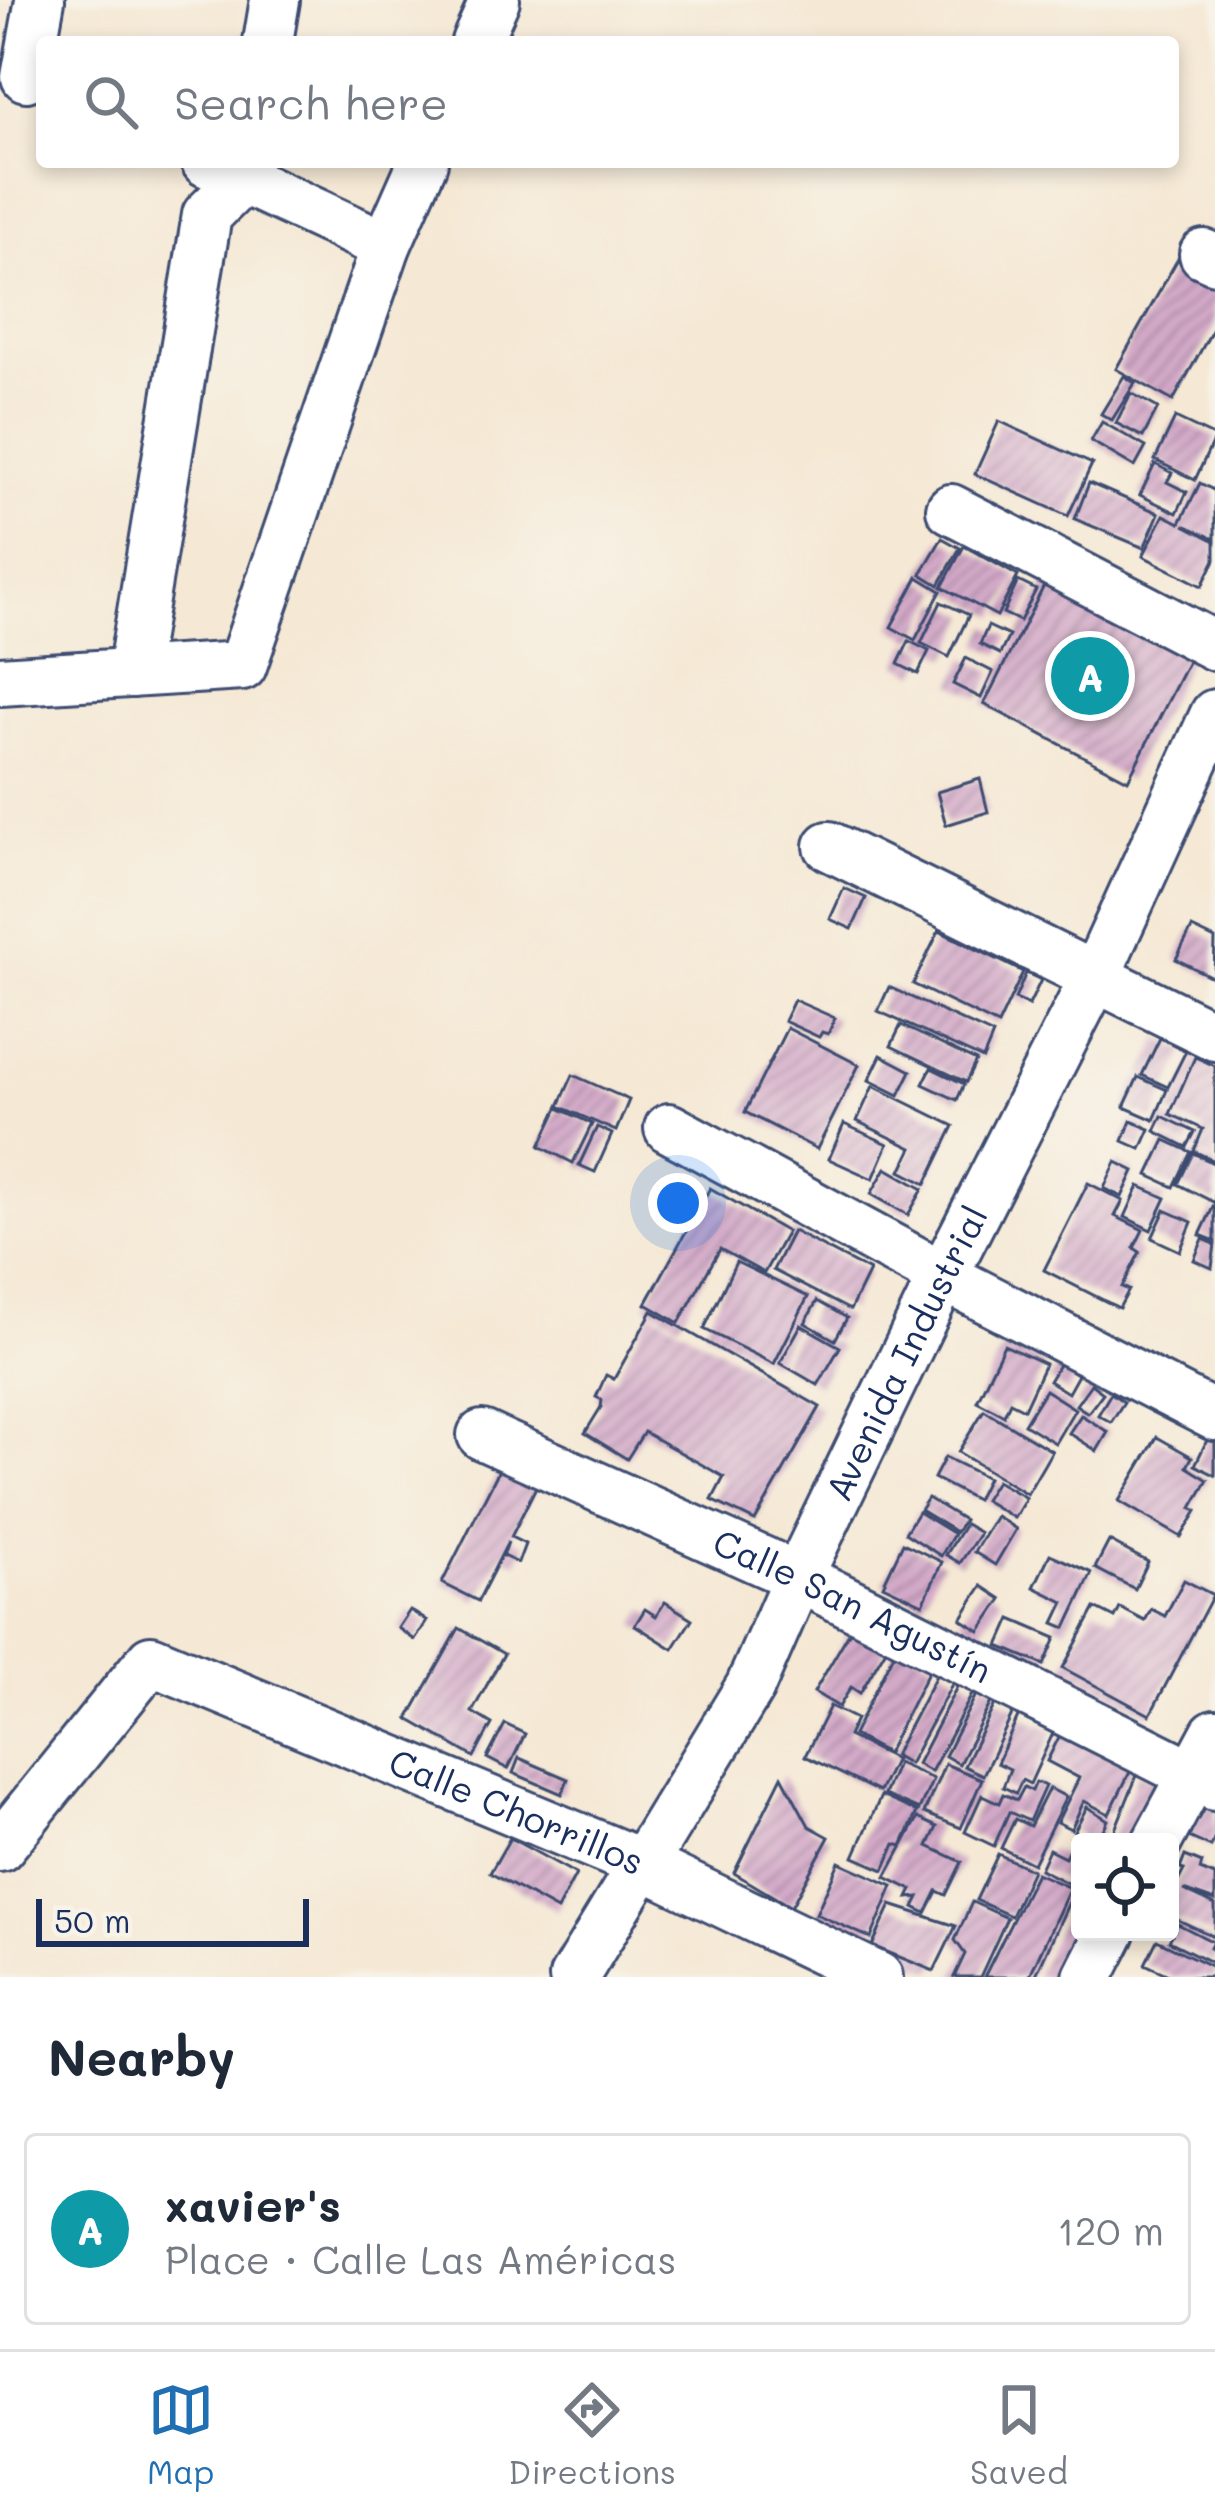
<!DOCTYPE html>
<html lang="en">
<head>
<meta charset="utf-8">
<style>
  :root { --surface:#fff; --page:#f2f2f3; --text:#1f2937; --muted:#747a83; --line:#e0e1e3; --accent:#1f6fb2 }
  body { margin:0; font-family:Mali,sans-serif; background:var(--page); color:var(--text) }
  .controls { position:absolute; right:36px; bottom:36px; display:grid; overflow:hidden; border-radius:12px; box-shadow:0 6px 18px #0003 }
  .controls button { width:108px; height:108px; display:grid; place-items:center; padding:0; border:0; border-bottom:3px solid var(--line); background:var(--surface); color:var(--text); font:60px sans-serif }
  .scale { position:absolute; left:36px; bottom:30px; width:273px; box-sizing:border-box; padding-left:12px; border:6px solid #1b2f5e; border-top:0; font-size:33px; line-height:42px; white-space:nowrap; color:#1b2f5e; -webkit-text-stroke:9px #f7f3e8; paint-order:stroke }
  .you { position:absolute; left:678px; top:1203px; width:42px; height:42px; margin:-30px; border:9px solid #fff; border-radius:50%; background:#1a73e8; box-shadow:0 0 0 18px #1a73e833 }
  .badge { display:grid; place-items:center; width:78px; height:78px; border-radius:50%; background:var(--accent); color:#fff; font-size:39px; font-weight:700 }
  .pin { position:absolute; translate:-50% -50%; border:6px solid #fff; box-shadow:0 3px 12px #0006 }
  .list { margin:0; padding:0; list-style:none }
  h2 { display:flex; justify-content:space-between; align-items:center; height:156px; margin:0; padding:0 48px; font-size:51px }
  h2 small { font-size:39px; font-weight:400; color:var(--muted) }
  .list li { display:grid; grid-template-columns:78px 1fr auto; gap:36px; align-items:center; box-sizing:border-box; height:192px; margin:0 24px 24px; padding:0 24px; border:3px solid var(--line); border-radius:12px }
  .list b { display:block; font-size:45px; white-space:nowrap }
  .list p { margin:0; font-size:39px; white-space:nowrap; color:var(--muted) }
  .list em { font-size:39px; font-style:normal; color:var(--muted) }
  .icon { flex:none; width:66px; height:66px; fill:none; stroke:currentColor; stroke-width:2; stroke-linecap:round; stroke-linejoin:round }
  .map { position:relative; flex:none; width:1215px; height:1977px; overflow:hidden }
  .search { position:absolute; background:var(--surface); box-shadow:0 6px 18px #0003; left:36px; right:36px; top:36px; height:132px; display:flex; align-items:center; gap:30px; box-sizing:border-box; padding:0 42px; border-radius:12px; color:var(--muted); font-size:45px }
  .sheet { height:372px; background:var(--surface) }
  nav { display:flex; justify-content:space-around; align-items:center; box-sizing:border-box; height:168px; border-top:3px solid var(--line); background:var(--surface); font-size:33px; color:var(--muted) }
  nav a { display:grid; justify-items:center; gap:6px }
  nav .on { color:var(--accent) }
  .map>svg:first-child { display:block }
  .building { fill:url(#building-hatch) }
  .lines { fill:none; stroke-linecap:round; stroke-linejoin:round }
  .minor-casing { stroke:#3c4b70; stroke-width:54 }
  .minor { stroke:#fff; stroke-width:48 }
  .labels { text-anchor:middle; stroke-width:9; stroke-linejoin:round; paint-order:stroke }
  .street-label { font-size:36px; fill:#1b2f5e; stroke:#f7f3e8 }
</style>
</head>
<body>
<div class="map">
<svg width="1215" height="1977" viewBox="0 0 1215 1977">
  <defs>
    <pattern id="building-hatch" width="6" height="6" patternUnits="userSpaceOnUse" patternTransform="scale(3)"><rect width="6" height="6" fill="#d3a9c8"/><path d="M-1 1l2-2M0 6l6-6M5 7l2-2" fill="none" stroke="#aa8aa6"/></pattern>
  </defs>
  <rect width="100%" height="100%" fill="#f7f3e8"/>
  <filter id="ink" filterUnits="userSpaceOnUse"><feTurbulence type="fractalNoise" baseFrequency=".00833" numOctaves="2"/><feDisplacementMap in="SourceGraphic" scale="24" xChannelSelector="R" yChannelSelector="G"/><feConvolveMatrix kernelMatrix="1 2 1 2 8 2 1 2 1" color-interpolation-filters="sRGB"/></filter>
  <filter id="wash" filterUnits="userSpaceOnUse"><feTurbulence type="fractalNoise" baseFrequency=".004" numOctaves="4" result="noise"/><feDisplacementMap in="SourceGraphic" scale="48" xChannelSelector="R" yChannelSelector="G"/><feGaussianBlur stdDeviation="2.7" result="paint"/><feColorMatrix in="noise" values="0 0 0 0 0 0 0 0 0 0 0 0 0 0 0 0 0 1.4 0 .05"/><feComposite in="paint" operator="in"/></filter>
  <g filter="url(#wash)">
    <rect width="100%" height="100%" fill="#f5e8d4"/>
    <g id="blocks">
      <!-- building -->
      <g class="building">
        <polygon points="1180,255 1215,274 1215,325 1173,401 1116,369"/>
        <polygon points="1124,376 1135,383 1112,420 1101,414"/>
        <polygon points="1131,393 1158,408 1143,437 1116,423"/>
        <polygon points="1175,418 1215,437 1195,480 1155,460"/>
        <polygon points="999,421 1092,464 1068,516 975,474"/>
        <polygon points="1102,422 1146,447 1135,467 1091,441"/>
        <polygon points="1155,464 1172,473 1167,482 1187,492 1177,513 1140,495"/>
        <polygon points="1089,483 1159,513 1144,548 1075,519"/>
        <polygon points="1200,483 1215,491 1215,539 1184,525 1215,541 1215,560 1202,586 1143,556 1164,515 1180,523"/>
        <polygon points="942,538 960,548 939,585 921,574"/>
        <polygon points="964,546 1018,576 997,616 942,587"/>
        <polygon points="918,577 941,591 915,640 891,627"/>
        <polygon points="1018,581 1036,590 1020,621 1003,613"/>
        <polygon points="1046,582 1195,648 1128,780 984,704"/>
        <polygon points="941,602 969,615 949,657 921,643"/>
        <polygon points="988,626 1009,636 1000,654 980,644"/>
        <polygon points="909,641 929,651 918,674 898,664"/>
        <polygon points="966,658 993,672 981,698 953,684"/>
        <polygon points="980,779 988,812 946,825 937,792"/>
        <polygon points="844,888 866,898 852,929 830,919"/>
        <polygon points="1192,928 1215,939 1214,978 1176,959"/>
        <polygon points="939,931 1023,972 998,1025 913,984"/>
        <polygon points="1026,973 1041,980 1029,1005 1015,999"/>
        <polygon points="889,987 993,1035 983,1059 878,1011"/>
        <polygon points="794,1000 835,1018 828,1034 822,1032 819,1037 784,1021"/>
        <polygon points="901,1025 976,1061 966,1082 891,1046"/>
        <polygon points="787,1028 859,1065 817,1149 745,1112"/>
        <polygon points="1160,1038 1186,1051 1168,1087 1142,1075"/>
        <polygon points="881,1055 911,1071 899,1095 869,1080"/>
        <polygon points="1195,1057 1215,1066 1215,1161 1194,1151 1203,1129 1170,1114"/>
        <polygon points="931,1068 964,1084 957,1100 923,1084"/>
        <polygon points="573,1075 629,1100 616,1131 559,1106"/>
        <polygon points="1138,1077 1167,1090 1154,1120 1124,1107"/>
        <polygon points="873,1086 954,1126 926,1184 901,1171 912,1148 857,1121"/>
        <polygon points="558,1108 592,1124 573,1163 540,1146"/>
        <polygon points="1162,1116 1195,1132 1187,1147 1155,1131"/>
        <polygon points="1131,1121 1150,1129 1141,1149 1123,1141"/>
        <polygon points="844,1124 888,1144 873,1179 829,1159"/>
        <polygon points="597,1127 612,1134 595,1172 579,1165"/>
        <polygon points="1165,1140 1191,1152 1174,1187 1148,1175"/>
        <polygon points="1193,1153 1215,1164 1215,1241 1200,1235 1215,1203 1178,1184"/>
        <polygon points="1116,1162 1134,1171 1122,1197 1104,1188"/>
        <polygon points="886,1168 923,1189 908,1215 871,1194"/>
        <polygon points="1088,1183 1123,1201 1115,1216 1143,1230 1134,1248 1140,1252 1122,1287 1129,1290 1119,1308 1044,1270"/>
        <polygon points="1139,1186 1166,1198 1151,1230 1125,1217"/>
        <polygon points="710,1188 787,1232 764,1273 720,1249 679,1323 646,1304"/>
        <polygon points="1165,1210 1192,1222 1180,1251 1152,1238"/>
        <polygon points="793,1231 869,1271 850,1310 773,1270"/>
        <polygon points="1203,1239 1215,1244 1212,1268 1194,1260"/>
        <polygon points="736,1262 808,1297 774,1364 704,1329"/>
        <polygon points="817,1301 847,1318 835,1340 805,1323"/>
        <polygon points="652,1311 820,1407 755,1521 712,1500 724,1477 644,1432 627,1459 585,1433 601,1407 602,1400 596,1397 606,1375 614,1379"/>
        <polygon points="801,1325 840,1347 818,1385 780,1363"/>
        <polygon points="1004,1345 1045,1364 1024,1409 1010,1402 1004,1415 977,1401"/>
        <polygon points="1060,1363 1078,1375 1068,1393 1049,1381"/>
        <polygon points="1091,1384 1103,1393 1088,1413 1076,1405"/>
        <polygon points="1045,1390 1075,1409 1055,1443 1024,1424"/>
        <polygon points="1111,1393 1124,1402 1111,1422 1098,1415"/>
        <polygon points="984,1410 1052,1451 1027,1494 958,1452"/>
        <polygon points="1081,1415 1108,1432 1097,1451 1069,1433"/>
        <polygon points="1209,1436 1215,1439 1215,1475 1195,1465"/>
        <polygon points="1157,1437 1192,1457 1187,1467 1208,1480 1192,1508 1197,1511 1181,1537 1119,1501"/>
        <polygon points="945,1457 987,1478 976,1500 934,1478"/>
        <polygon points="501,1466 537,1485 511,1537 525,1544 518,1563 503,1556 508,1542 478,1601 442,1583"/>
        <polygon points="996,1481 1026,1498 1014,1518 984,1500"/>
        <polygon points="928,1498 964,1520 956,1532 920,1510"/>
        <polygon points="918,1512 954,1534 941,1556 905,1533"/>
        <polygon points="996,1516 1016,1529 995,1565 974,1552"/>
        <polygon points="965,1524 980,1533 960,1563 946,1555"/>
        <polygon points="1109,1541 1148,1562 1135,1589 1095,1568"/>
        <polygon points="903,1543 942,1562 923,1604 883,1585"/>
        <polygon points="1050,1554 1092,1573 1066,1628 1054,1623 1064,1602 1034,1587"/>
        <polygon points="1184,1580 1213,1595 1150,1715 1063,1668 1095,1608 1115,1618 1120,1608 1145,1621 1151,1609 1165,1616"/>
        <polygon points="982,1586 1002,1599 980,1631 961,1619"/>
        <polygon points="665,1602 692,1619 673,1649 635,1625 645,1609 656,1616"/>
        <polygon points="410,1610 427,1621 415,1640 398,1628"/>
        <polygon points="1011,1619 1056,1638 1044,1665 999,1646"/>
        <polygon points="856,1621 873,1642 886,1649 860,1693 851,1687 839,1707 814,1692"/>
        <polygon points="459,1628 504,1654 472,1712 492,1724 474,1757 408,1719"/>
        <polygon points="898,1644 933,1662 887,1753 853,1735"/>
        <polygon points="941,1666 957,1675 909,1764 894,1755"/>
        <polygon points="962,1677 977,1685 931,1772 917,1764"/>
        <polygon points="983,1681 998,1689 959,1764 945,1756"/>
        <polygon points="998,1698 1016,1707 983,1775 964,1766"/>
        <polygon points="830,1706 856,1719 848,1736 895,1759 879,1792 805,1756"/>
        <polygon points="1019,1715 1054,1731 1030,1784 1022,1780 1016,1793 1003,1787 1010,1769 997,1763"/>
        <polygon points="505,1724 525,1734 508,1769 487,1758"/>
        <polygon points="1063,1729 1133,1766 1109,1814 1084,1801 1071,1829 1057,1822 1079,1778 1047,1761"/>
        <polygon points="519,1758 568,1779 562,1794 513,1773"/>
        <polygon points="897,1763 933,1779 919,1810 884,1795"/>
        <polygon points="945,1764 982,1779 961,1828 924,1813"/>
        <polygon points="1138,1773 1164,1783 1141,1842 1110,1842"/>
        <polygon points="782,1776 809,1826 829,1837 791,1907 734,1873"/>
        <polygon points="1036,1782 1045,1786 1029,1821 1009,1812 994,1846 965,1832 982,1795 999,1803 1003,1794 1017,1800 1024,1787 1032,1791"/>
        <polygon points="1049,1788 1066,1797 1033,1864 1001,1848 1015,1819 1030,1826"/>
        <polygon points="881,1796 917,1812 902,1846 895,1844 884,1870 854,1857"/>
        <polygon points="1206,1799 1215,1803 1215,1837 1211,1847 1189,1837"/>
        <polygon points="1087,1807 1108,1820 1097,1842 1077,1842 1081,1835 1074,1831"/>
        <polygon points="918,1818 937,1827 928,1846 962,1862 946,1895 937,1891 926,1913 914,1907 919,1897 908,1898 912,1890 886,1877"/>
        <polygon points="510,1838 576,1874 557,1910 490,1873"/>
        <polygon points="1049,1849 1065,1857 1069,1849 1080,1855 1080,1878 1075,1887 1040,1869"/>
        <polygon points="998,1854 1032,1870 1011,1916 976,1900"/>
        <polygon points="1185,1856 1202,1863 1200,1870 1215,1876 1215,1901 1183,1890 1215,1905 1215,1937 1176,1919 1170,1932 1170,1897 1184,1870 1180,1869"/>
        <polygon points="839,1862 893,1886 871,1938 816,1914"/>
        <polygon points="1036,1873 1070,1888 1029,1977 984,1977"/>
        <polygon points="1075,1889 1080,1891 1080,1932 1097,1932 1077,1977 1035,1977"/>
        <polygon points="972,1902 1007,1918 980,1977 954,1977 965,1954 955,1940"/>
        <polygon points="891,1905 956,1926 934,1971 872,1946"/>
        <polygon points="1178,1924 1213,1942 1210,1948 1215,1951 1215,1964 1169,1941"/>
        <polygon points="1157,1940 1215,1968 1215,1977 1173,1977 1145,1964"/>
      </g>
    </g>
  </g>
  <g filter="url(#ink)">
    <use href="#blocks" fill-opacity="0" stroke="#3c4b70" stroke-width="3"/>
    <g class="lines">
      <!-- minor casing -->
      <g class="minor-casing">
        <g id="minor">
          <polyline points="268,42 275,0"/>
          <polyline points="476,42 495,0"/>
          <polyline points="26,77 40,0"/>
          <polyline points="206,162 386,246"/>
          <polyline points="1204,254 1215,259"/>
          <polyline points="951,509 1215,646"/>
          <polyline points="132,673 207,215 243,179 246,162"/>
          <polyline points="0,681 242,666 386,246 423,162"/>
          <polyline points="829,846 1215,1036"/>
          <polyline points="669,1128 943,1276 1215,1416"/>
          <path id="s1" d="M482 1435 798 1577 1215 1786"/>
          <polyline points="1157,1842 1215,1734"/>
          <path id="s2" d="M0 1847 151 1660 642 1864 878 1977"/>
          <path id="s3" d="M574 1977 750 1687 798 1577 943 1276 1095 977 1215 714"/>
          <polyline points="1088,1977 1111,1932"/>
        </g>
      </g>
      <!-- minor -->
      <use href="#minor" class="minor"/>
    </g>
  </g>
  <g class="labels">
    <!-- street labels -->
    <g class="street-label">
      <text dy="13" stroke="none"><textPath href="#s3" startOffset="708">Avenida Industrial</textPath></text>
      <text dy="13" stroke="none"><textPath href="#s1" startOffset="408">Calle San Agustín</textPath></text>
      <text dy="13" stroke="none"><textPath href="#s2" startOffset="636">Calle Chorrillos</textPath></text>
    </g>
  </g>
</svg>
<div class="controls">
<button><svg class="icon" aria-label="locate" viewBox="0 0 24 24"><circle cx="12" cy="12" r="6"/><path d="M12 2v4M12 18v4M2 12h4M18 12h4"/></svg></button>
</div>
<div class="scale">50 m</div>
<div class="you"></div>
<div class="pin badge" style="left:1090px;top:676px;background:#0f9aa8">A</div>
<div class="search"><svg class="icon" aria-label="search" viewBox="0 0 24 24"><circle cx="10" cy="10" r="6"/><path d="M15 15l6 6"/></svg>Search here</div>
</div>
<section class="sheet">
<h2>Nearby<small></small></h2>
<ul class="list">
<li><span class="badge" style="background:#0f9aa8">A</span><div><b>xavier's</b><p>Place · Calle Las Américas</p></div><em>120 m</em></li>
</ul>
</section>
<nav>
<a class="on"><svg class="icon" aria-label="map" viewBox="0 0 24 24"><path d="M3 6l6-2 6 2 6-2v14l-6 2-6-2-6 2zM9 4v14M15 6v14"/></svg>Map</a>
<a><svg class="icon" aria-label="directions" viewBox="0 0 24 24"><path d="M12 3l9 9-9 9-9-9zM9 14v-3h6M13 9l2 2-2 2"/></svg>Directions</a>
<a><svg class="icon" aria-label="saved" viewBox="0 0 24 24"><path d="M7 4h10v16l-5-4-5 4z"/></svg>Saved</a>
</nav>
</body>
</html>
